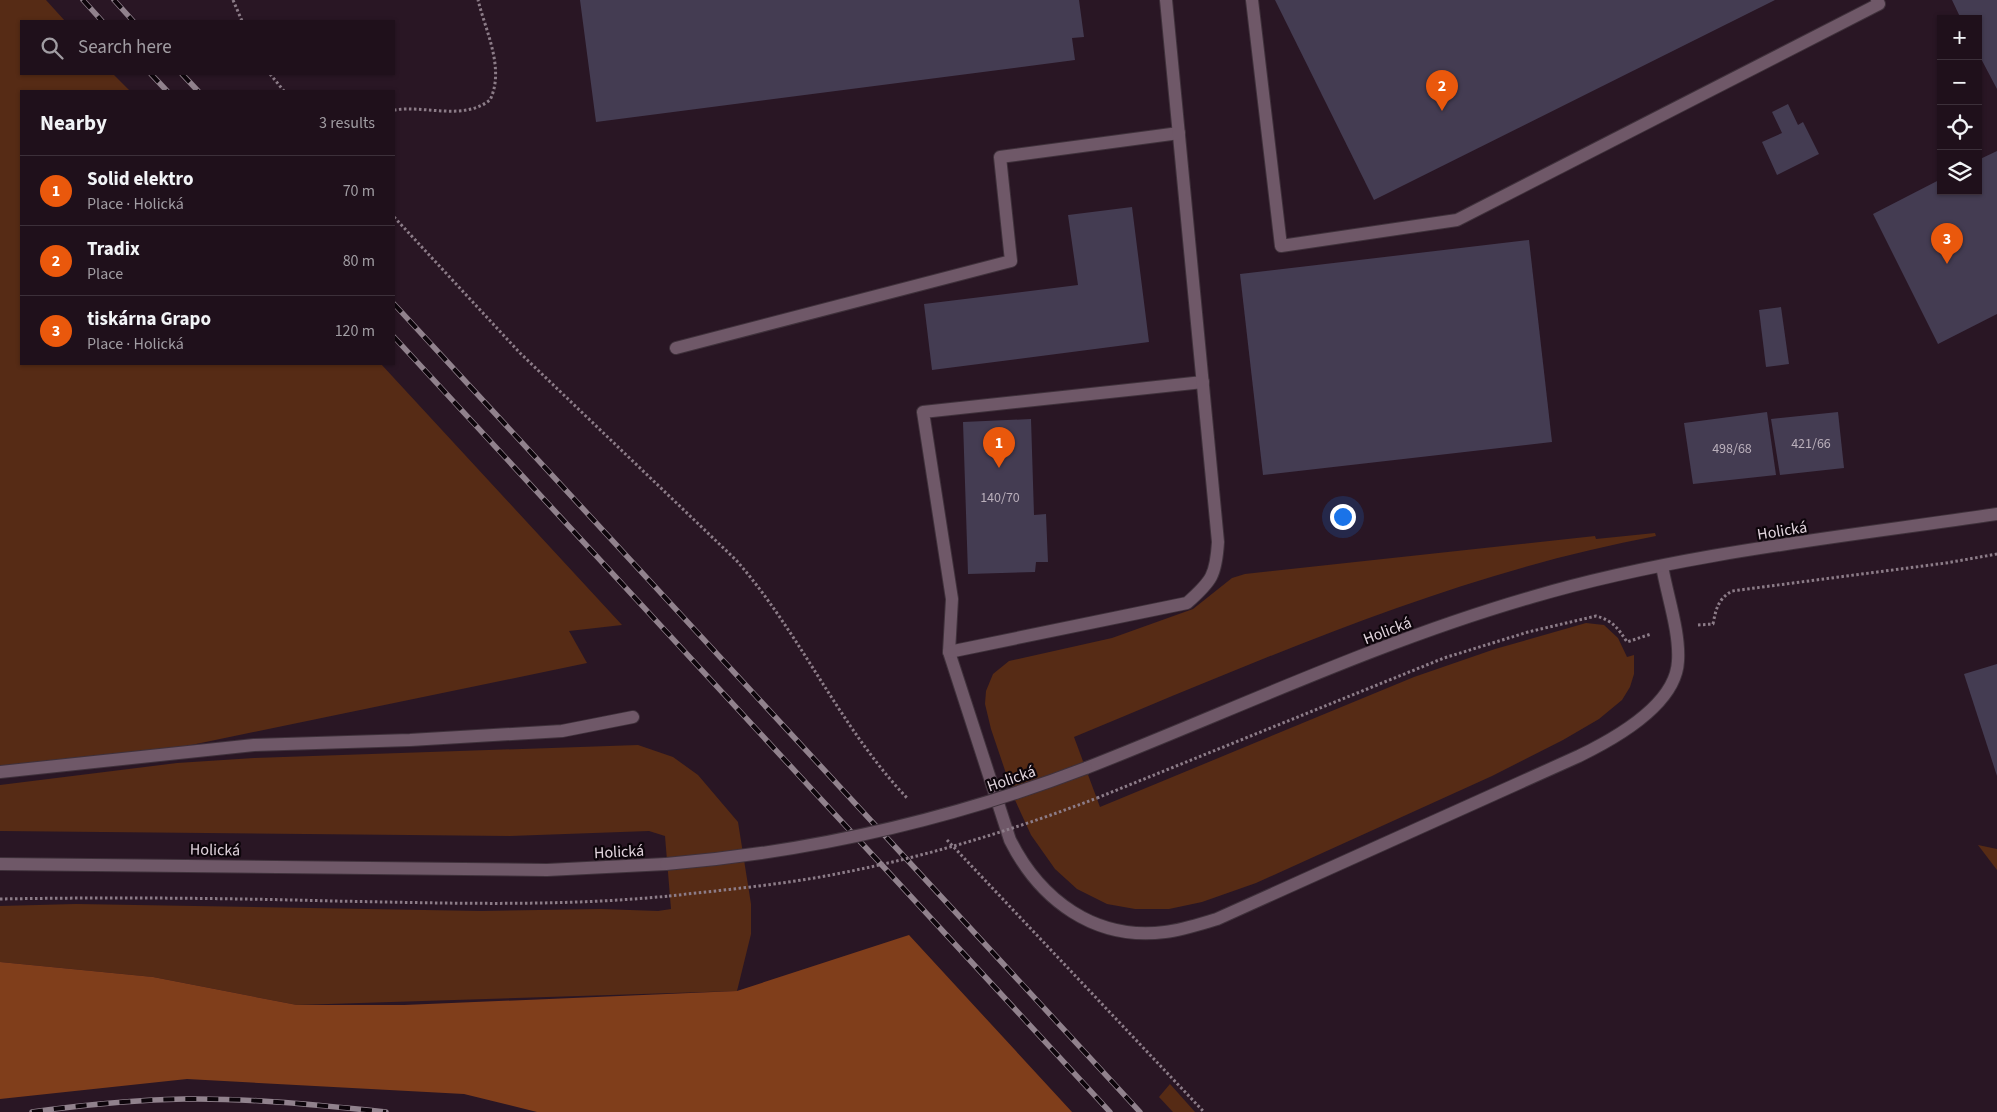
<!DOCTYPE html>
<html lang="en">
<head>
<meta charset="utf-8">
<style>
  :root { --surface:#1f101b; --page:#2c1e28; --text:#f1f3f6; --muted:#a19da3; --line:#3c303a; --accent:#ea580c }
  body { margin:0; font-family:"Source Sans 3",sans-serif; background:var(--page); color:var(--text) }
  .controls { position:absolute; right:15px; top:15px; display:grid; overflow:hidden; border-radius:0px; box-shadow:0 1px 4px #0004 }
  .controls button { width:45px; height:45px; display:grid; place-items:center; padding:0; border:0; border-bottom:1px solid var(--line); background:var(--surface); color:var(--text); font:25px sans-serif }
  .you { position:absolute; left:1342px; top:516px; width:18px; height:18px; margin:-12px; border:4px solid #fff; border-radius:50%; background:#1a73e8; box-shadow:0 0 0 8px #1a73e833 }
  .badge { display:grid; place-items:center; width:32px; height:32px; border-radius:50%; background:var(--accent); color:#fff; font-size:16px; font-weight:700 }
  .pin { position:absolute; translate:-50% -41px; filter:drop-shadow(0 1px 2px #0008) }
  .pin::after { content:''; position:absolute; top:26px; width:18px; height:15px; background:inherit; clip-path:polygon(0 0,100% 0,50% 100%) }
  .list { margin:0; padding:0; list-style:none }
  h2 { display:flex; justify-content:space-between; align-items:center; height:65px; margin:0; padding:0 20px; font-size:21px }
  h2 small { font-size:16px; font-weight:400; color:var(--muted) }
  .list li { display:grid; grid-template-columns:32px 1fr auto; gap:15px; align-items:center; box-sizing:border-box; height:70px; padding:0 20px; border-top:1px solid var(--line) }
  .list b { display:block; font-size:19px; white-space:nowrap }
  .list p { margin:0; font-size:16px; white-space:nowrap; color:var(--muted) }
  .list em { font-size:16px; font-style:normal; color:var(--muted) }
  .icon { flex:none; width:28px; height:28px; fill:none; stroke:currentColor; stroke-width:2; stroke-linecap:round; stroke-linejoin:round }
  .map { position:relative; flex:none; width:1997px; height:1112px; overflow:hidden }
  .search { position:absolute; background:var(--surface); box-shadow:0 1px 4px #0004; left:20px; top:20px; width:375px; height:55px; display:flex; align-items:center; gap:12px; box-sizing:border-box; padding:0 18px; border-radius:0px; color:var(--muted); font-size:19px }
  .panel { position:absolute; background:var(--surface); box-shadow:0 1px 4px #0004; left:20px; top:90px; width:375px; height:275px; border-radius:0px }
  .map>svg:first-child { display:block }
  .green { fill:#562b15 }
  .forest { fill:#803e1b }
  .building { fill:#443c52 }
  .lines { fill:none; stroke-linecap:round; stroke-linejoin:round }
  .service-casing { stroke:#3f313b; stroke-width:14 }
  .tertiary-casing { stroke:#3f313b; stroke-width:14 }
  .path { stroke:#8c7c88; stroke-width:3; stroke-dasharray:2.5 2.5; stroke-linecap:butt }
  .service { stroke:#6f5868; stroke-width:12 }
  .tertiary { stroke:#6f5868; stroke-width:12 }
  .rail-casing { stroke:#91828d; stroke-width:5.5 }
  .rail { stroke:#0d050b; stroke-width:4; stroke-dasharray:11; stroke-linecap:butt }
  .tertiary-bridge-casing { stroke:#3f313b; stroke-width:14; stroke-linecap:butt }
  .path-bridge { stroke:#8c7c88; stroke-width:3; stroke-dasharray:2.5 2.5; stroke-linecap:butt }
  .tertiary-bridge { stroke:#6f5868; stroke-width:12 }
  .labels { text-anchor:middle; stroke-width:4.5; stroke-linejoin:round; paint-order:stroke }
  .number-label { font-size:14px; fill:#baafbb }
  .street-label { font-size:16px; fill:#e2d5de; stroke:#0d050b }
</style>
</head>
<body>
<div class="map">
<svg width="1997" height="1112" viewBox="0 0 1997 1112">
  <rect width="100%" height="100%" fill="#291624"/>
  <!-- green -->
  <g class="green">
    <polygon points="0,0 46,0 65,21 21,21 21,74 113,74 130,91 21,91 21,364 381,364 622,625 569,631 587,663 148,754 0,772"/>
    <path d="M1655 533 1656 536C1453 574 1263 659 1074 737L1100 807 1414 677 1495 649 1586 623 1604 625 1618 638 1627 657 1634 655V674L1630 687 1622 700 1599 719 1563 740 1492 776 1256 883 1202 902 1169 909H1135L1107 904 1077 889 1055 869 1031 835 1015 800 991 729 985 704 986 691 993 674 1009 661 1112 638 1193 609 1232 578 1245 574 1595 536 1596 539Z"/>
    <polygon points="638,745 673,757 698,775 738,822 751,904 751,934 737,991 297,1005 153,977 0,962 0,906 76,904 481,911 601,909 658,911 671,909 665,836 649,831 510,836 0,831 0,785 177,763 254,758"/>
    <polygon points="1978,845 1997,849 1997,870"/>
    <polygon points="1170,1084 1195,1112 1173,1112 1159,1097"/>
  </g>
  <!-- forest -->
  <polygon class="forest" points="909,935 1072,1112 537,1112 464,1094 187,1079 0,1099 0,962 153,977 297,1005 404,1005 737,991"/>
  <!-- building -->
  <g class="building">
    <polygon points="580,0 1079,0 1084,37 1072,38 1075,60 596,122"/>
    <polygon points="1275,0 1775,0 1374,200"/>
    <polygon points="1952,0 1997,0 1997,89 1978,53 1978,19 1961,19"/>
    <polygon points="1788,104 1798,125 1803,122 1819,154 1777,175 1762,142 1782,133 1772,112"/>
    <polygon points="1997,151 1997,314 1938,344 1873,214 1941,179 1941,191 1978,191 1978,160"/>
    <polygon points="1132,207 1149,342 932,370 924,304 1078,285 1068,215"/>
    <polygon points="1529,240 1552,442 1263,475 1240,274"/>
    <polygon points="1781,307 1789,364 1766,367 1759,310"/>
    <polygon points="1767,412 1776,475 1693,484 1684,423"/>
    <polygon points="1838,412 1844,468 1780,475 1771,419"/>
    <polygon points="1031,419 1034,515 1046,514 1048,562 1036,562 1035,572 968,574 963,422"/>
    <polygon points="1997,664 1997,776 1964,674"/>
  </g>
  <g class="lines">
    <!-- service casing -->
    <g class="service-casing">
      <g id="service">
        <polyline points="1252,0 1281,246 1457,220 1879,4 1877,0"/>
        <polyline points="676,348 1011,261 1000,157 1179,133"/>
        <path d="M1203 382 923 412 952 599 949 652 1010 840C1040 900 1095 941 1165 932 1182 930 1200 924 1217 919L1579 756C1614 739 1676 705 1678 661 1680 632 1667 595 1662 566"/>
        <path d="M949 652 1187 603C1212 581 1216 575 1218 542L1166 0"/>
        <polyline points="0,772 254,745 410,740 562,731 633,717"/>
      </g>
    </g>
    <!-- tertiary casing -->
    <g class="tertiary-casing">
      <g id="tertiary">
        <path d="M1086 768C1234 710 1379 641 1532 597 1681 553 1843 537 1997 514"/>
        <polyline points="0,864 547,870 666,864"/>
      </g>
    </g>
    <!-- path -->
    <g class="path">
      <polyline points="233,0 242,21"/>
      <polyline points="270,74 284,91"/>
      <path d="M394 110C425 105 463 121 490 100 505 69 486 32 478 0"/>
      <path d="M394 217 520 353 736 560C801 634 840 728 908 799"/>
      <path d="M1698 625 1713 624C1716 609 1718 599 1732 591L1946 563 1997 554"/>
      <path d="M1097 798 1444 658 1528 632 1596 616C1612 620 1618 628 1627 642L1651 634"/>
      <polyline points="947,840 1204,1112"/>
      <path d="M0 899C111 897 222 898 333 901 444 903 558 907 669 896"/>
    </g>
    <!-- service -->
    <use href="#service" class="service"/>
    <!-- tertiary -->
    <use href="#tertiary" class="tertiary"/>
    <!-- rail casing -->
    <g class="rail-casing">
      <g id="rail">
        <polyline points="83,0 102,21"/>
        <polyline points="114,0 133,21"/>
        <polyline points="151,74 167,91"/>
        <polyline points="182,74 198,91"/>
        <polyline points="394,304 1140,1112"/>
        <polyline points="394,337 1110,1112"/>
        <path d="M32 1112C82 1105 133 1100 184 1099 251 1098 319 1105 386 1112"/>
      </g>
    </g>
    <!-- rail -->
    <use href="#rail" class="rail"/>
    <!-- tertiary-bridge casing -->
    <g class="tertiary-bridge-casing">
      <path id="tertiary-bridge" d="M666 864C811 852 950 820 1086 768"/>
    </g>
    <!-- path-bridge -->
    <path class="path-bridge" d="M669 896C723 890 778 885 831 875 922 858 1011 831 1097 798"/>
    <!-- tertiary-bridge -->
    <use href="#tertiary-bridge" class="tertiary-bridge"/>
  </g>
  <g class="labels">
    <!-- number labels -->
    <g class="number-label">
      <text x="1811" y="448">421/66</text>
      <text x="1732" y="453">498/68</text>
      <text x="1000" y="502">140/70</text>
    </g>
    <!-- street labels -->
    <g class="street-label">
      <text transform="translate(1782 530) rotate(-9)" y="6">Holická</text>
      <text transform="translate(1387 630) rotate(-21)" y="6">Holická</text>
      <text transform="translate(1011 778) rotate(-19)" y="6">Holická</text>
      <text transform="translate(215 849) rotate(1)" y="6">Holická</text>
      <text transform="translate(619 851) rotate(-3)" y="6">Holická</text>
    </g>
  </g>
</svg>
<div class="controls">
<button>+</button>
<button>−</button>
<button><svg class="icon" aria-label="locate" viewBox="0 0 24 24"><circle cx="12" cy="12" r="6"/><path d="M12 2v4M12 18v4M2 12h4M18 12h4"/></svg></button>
<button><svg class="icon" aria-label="layers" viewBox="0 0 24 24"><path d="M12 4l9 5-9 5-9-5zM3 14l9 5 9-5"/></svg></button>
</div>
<div class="you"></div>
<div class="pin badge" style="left:999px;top:468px">1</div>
<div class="pin badge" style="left:1442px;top:111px">2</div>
<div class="pin badge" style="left:1947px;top:264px">3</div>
<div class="search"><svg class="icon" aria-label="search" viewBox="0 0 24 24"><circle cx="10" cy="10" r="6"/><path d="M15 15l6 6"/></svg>Search here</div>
<section class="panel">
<h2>Nearby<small>3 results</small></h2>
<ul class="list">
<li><span class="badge">1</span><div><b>Solid elektro</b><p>Place · Holická</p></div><em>70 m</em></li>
<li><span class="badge">2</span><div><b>Tradix</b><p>Place</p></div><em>80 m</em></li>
<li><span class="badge">3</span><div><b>tiskárna Grapo</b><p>Place · Holická</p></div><em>120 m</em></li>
</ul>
</section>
</div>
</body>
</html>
